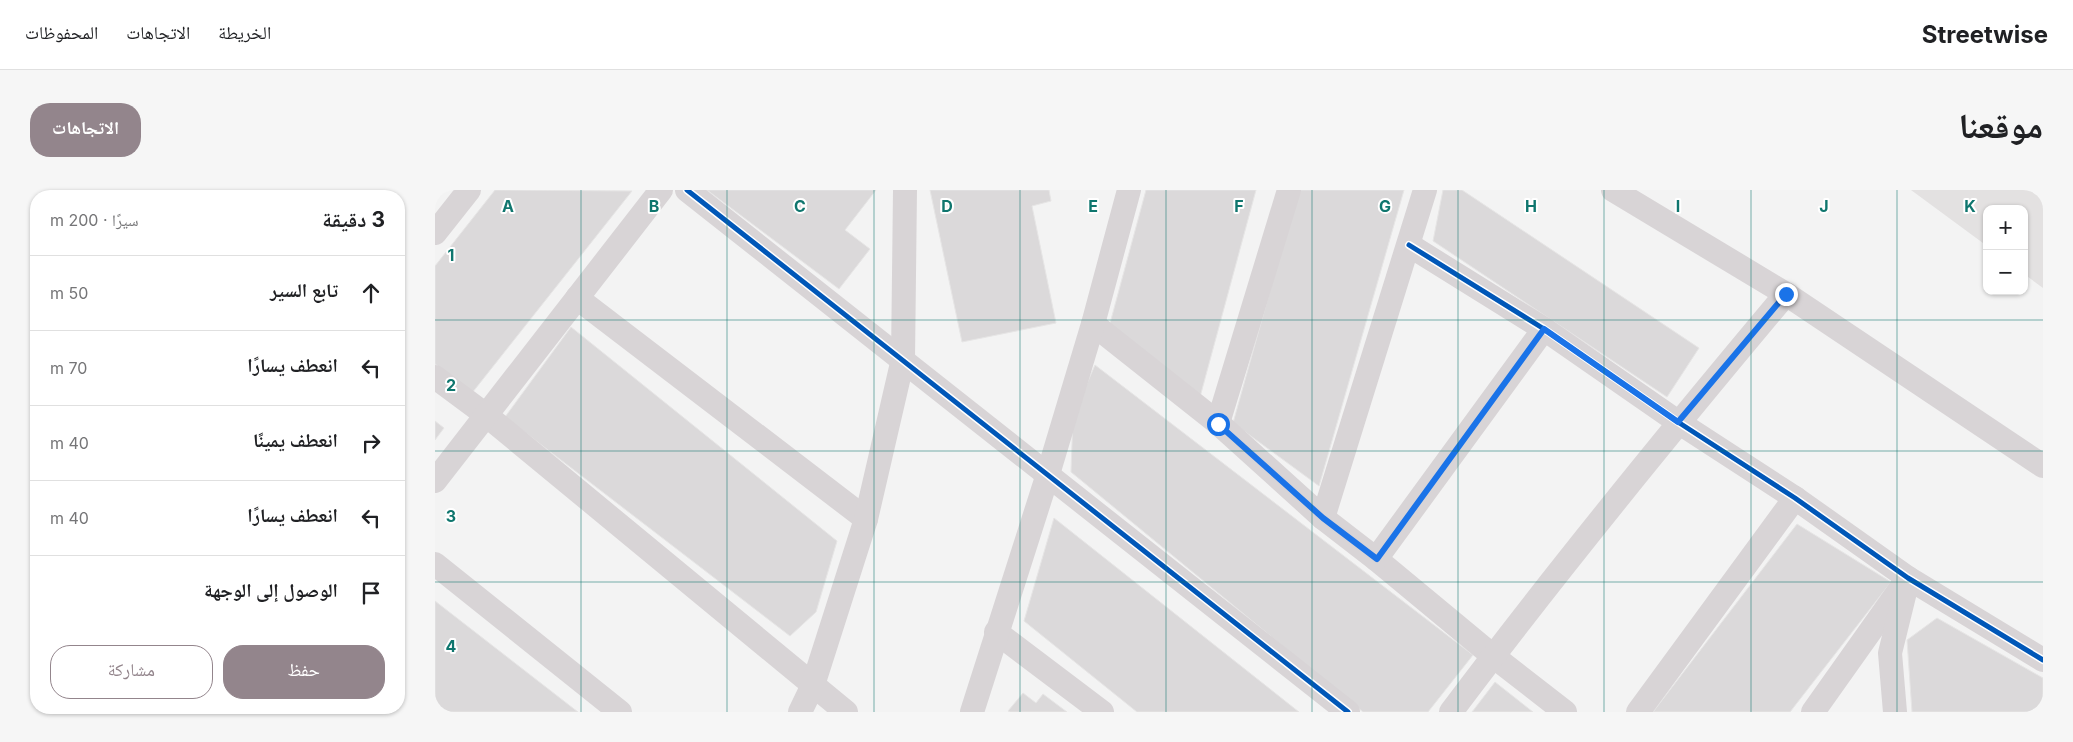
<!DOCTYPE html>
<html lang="ar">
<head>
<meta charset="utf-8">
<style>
  :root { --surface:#fff; --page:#f6f6f6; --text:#202124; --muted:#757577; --line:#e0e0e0; --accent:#93858c }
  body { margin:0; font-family:Inter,"Noto Naskh Arabic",sans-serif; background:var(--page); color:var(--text); direction:rtl }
  .controls { position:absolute; right:15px; top:15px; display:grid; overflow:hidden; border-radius:10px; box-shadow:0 1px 4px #0004 }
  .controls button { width:45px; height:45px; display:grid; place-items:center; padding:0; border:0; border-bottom:1px solid var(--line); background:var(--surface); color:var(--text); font:25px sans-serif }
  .stop { position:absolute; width:15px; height:15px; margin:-11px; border:4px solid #1a73e8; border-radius:50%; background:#fff }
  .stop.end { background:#1a73e8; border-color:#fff; box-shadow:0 1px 5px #0008 }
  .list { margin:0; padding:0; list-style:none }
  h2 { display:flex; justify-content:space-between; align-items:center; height:65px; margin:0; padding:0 20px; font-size:21px }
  h2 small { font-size:16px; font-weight:400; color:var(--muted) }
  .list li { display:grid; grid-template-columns:32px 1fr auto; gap:15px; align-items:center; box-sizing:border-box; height:75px; padding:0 20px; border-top:1px solid var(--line) }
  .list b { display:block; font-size:19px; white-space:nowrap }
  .list em { font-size:16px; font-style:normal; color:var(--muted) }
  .actions { display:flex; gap:10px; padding:15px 20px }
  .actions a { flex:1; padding:11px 0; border:1px solid var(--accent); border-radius:20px; text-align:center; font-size:18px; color:var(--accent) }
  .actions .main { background:var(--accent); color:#fff }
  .icon { flex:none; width:28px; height:28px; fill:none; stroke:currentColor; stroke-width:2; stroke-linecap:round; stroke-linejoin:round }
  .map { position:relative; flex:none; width:1608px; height:522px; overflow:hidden; direction:ltr; border-radius:20px }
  header { display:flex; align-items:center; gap:30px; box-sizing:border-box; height:70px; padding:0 25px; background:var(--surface); border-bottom:1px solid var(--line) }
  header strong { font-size:24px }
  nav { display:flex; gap:28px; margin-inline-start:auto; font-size:18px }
  .intro { display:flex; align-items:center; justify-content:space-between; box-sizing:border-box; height:120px; padding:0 30px }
  h1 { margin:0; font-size:35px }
  .button { padding:12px 22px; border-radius:20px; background:var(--accent); color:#fff; font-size:18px; font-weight:700 }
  main { display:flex; gap:30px; padding:0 30px }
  aside { flex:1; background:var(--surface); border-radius:20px; box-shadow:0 1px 4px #0004 }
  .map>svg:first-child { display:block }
  .education { fill:#e3e1e1 }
  .building { fill:#dbd9da; stroke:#e6e5e5 }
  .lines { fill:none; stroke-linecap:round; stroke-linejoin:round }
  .street { stroke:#d8d4d6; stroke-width:24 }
  .cycleway-casing { stroke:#fff; stroke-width:8 }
  .cycleway { stroke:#0057b8; stroke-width:5 }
  .route { stroke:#1a73e8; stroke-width:6 }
  .grid { fill:none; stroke:#0f766e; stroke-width:1; stroke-opacity:0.55 }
  .grid-label { font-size:16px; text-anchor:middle; font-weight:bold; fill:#0f766e; stroke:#fff; stroke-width:4; stroke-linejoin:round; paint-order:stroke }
</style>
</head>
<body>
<header>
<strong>Streetwise</strong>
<nav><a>الخريطة</a><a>الاتجاهات</a><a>المحفوظات</a></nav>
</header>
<div class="intro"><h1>موقعنا</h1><a class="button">الاتجاهات</a></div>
<main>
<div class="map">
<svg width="1608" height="522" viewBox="0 0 1608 522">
  <rect width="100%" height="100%" fill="#f3f3f3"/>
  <!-- education -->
  <polygon class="education" points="1476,0 1608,0 1608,98 1589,84 1589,19 1552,19 1552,56"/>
  <!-- building -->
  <g class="building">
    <polygon points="60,0 197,1 37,203 0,174 0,76"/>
    <polygon points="272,0 441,0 410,40 435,59 404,99"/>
    <polygon points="495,0 614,0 616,11 597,16 621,133 527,152"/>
    <polygon points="711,0 821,0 765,207 674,137"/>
    <polygon points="863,0 969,0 884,296 798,233"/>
    <polygon points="1008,0 1027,0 1264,158 1232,207 998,51"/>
    <polygon points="136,137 402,351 381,422 355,446 70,227"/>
    <polygon points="660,175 1038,465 993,522 928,522 636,282 638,226"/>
    <polygon points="0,231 9,238 0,250"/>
    <polygon points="619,328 864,522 702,522 589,431"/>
    <polygon points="1362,334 1456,392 1355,522 1218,522"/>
    <polygon points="0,411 143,522 0,522"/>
    <polygon points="1502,428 1608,488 1608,522 1477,522 1472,450"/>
    <polygon points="1060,492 1098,522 1037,522"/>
    <polygon points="588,503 601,513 608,504 632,522 575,522 573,521"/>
  </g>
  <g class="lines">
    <!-- street -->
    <g class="street">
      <polyline points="252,0 913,522"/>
      <polyline points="1178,0 1351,104 1608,276"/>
      <polyline points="0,43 34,0"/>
      <polyline points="974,55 1109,139 1243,232 1360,308 1473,388 1608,470"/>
      <polyline points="142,108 431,329"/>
      <polyline points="658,134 783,233 888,328 941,369 1058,466 1130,522"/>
      <polyline points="0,187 51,225 411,522"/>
      <polyline points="783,233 854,0"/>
      <polyline points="0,291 226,0"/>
      <polyline points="888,328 990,0"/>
      <polyline points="941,369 1109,139"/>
      <polyline points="0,374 185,522"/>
      <polyline points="561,442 667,522"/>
      <polyline points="365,522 378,495 431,329 468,169 470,0"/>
      <polyline points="537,522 613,284 658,134 694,0"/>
      <path d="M1016 522C1123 379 1236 241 1351 104"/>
      <polyline points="1203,522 1360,308"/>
      <polyline points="1378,522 1473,388"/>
      <polyline points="1460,522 1455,463 1470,402"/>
    </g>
    <!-- cycleway casing -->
    <g class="cycleway-casing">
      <g id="cycleway">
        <polyline points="252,0 913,522"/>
        <polyline points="974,55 1109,139 1243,232 1360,308 1473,388 1608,470"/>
      </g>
    </g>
    <!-- cycleway -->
    <use href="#cycleway" class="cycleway"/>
  </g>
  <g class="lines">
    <!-- route -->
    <polyline class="route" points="783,234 888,328 942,369 1109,139 1243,232 1351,104"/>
  </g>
  <!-- grid -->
  <path class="grid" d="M146 0V522M292 0V522M439 0V522M585 0V522M731 0V522M877 0V522M1023 0V522M1169 0V522M1316 0V522M1462 0V522M0 130H1608M0 261H1608M0 392H1608"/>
  <g class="grid-label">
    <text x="73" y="22">A</text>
    <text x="219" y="22">B</text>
    <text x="365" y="22">C</text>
    <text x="512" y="22">D</text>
    <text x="658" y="22">E</text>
    <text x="804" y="22">F</text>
    <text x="950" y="22">G</text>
    <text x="1096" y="22">H</text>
    <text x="1243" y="22">I</text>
    <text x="1389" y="22">J</text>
    <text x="1535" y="22">K</text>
    <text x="16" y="71">1</text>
    <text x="16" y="201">2</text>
    <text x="16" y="332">3</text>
    <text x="16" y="462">4</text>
  </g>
</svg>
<div class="controls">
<button>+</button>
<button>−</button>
</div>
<div class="stop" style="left:783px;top:234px"></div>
<div class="stop end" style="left:1351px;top:104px"></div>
</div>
<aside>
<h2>3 دقيقة<small>سيرًا · 200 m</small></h2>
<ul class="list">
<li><svg class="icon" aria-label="ahead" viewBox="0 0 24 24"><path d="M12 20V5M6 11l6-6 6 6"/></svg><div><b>تابع السير</b></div><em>50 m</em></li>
<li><svg class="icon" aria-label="left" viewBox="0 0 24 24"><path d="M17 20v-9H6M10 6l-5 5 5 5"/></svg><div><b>انعطف يسارًا</b></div><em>70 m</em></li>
<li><svg class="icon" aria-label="right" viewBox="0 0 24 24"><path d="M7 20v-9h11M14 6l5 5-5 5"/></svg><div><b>انعطف يمينًا</b></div><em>40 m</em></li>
<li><svg class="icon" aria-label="left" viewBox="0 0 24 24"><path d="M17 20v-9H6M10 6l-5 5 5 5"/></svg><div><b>انعطف يسارًا</b></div><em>40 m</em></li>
<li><svg class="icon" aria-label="arrive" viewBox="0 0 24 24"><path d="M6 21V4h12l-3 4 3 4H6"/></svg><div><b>الوصول إلى الوجهة</b></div></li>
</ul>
<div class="actions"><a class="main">حفظ</a><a>مشاركة</a></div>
</aside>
</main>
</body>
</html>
